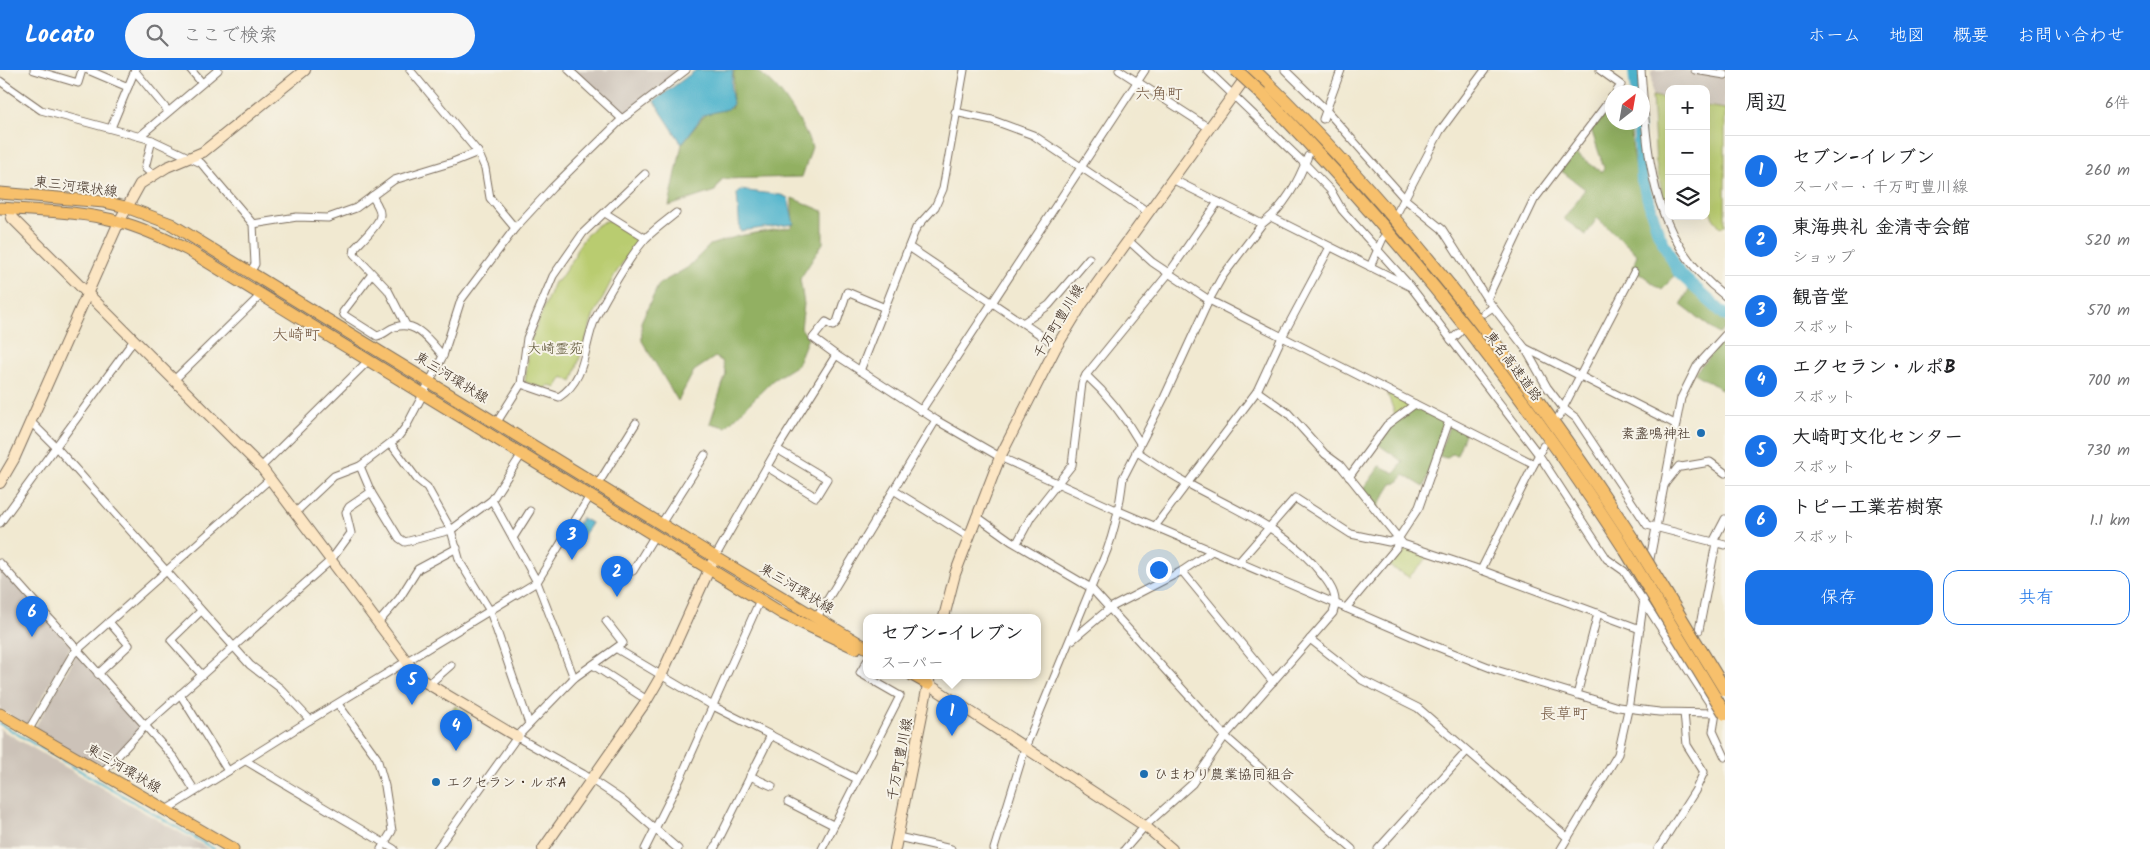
<!DOCTYPE html>
<html lang="ja">
<head>
<meta charset="utf-8">
<style>
  :root { --surface:#fff; --page:#f6f6f6; --text:#202124; --muted:#757577; --line:#e0e0e0; --accent:#1a73e8 }
  body { margin:0; font-family:Kalam,"Klee One",sans-serif; background:var(--page); color:var(--text) }
  .controls { position:absolute; right:15px; top:15px; display:grid; overflow:hidden; border-radius:10px; box-shadow:0 5px 20px #0002 }
  .controls button { width:45px; height:45px; display:grid; place-items:center; padding:0; border:0; border-bottom:1px solid var(--line); background:var(--surface); color:var(--text); font:25px sans-serif }
  .compass { position:absolute; left:1605px; top:15px; width:45px; height:45px; border-radius:50%; background:var(--surface); box-shadow:0 5px 20px #0002; rotate:31deg }
  .you { position:absolute; left:1158px; top:499px; width:18px; height:18px; margin:-12px; border:4px solid #fff; border-radius:50%; background:#1a73e8; box-shadow:0 0 0 8px #1a73e833 }
  .badge { display:grid; place-items:center; width:32px; height:32px; border-radius:50%; background:var(--accent); color:#fff; font-size:16px; font-weight:700 }
  .pin { position:absolute; translate:-50% -41px; filter:drop-shadow(0 1px 2px #0008) }
  .pin::after { content:''; position:absolute; top:26px; width:18px; height:15px; background:inherit; clip-path:polygon(0 0,100% 0,50% 100%) }
  .popup { position:absolute; left:863px; top:544px; width:178px; height:65px; box-sizing:border-box; display:grid; place-content:center; border-radius:10px; background:var(--surface); filter:drop-shadow(0 1px 4px #0005); font-size:16px; white-space:nowrap; color:var(--muted) }
  .popup b { font-size:19px; color:var(--text) }
  .popup::after { content:''; position:absolute; left:50%; top:100%; margin-left:-10px; border:10px solid transparent; border-top-color:var(--surface) }
  .list { margin:0; padding:0; list-style:none }
  h2 { display:flex; justify-content:space-between; align-items:center; height:65px; margin:0; padding:0 20px; font-size:21px }
  h2 small { font-size:16px; font-weight:400; color:var(--muted) }
  .list li { display:grid; grid-template-columns:32px 1fr auto; gap:15px; align-items:center; box-sizing:border-box; height:70px; padding:0 20px; border-top:1px solid var(--line) }
  .list b { display:block; font-size:19px; white-space:nowrap }
  .list p { margin:0; font-size:16px; white-space:nowrap; color:var(--muted) }
  .list em { font-size:16px; font-style:normal; color:var(--muted) }
  .actions { display:flex; gap:10px; padding:15px 20px }
  .actions a { flex:1; padding:11px 0; border:1px solid var(--accent); border-radius:15px; text-align:center; font-size:18px; color:var(--accent) }
  .actions .main { background:var(--accent); color:#fff }
  .icon { flex:none; width:28px; height:28px; fill:none; stroke:currentColor; stroke-width:2; stroke-linecap:round; stroke-linejoin:round }
  .map { position:relative; flex:none; width:1725px; height:779px; overflow:hidden }
  header { display:flex; align-items:center; gap:30px; box-sizing:border-box; height:70px; padding:0 25px; background:var(--accent); color:#fff }
  header strong { font-size:24px }
  nav { display:flex; gap:28px; margin-inline-start:auto; font-size:18px }
  .search { width:350px; height:45px; background:var(--page); display:flex; align-items:center; gap:12px; box-sizing:border-box; padding:0 18px; border-radius:28px; color:var(--muted); font-size:19px }
  main { display:flex }
  aside { flex:1; background:var(--surface) }
  .map>svg:first-child { display:block }
  .industrial { fill:#ccc2b8 }
  .green { fill:#b9cc6f; stroke:#7a7b46 }
  .forest { fill:#92b062; stroke:#666d40 }
  .water { fill:#4db3cc; stroke:#446e75 }
  .lines { fill:none; stroke-linecap:round; stroke-linejoin:round }
  .stream { stroke:#4db3cc; stroke-width:2 }
  .river { stroke:#4db3cc; stroke-width:12 }
  .street-casing { stroke:#7b6d5d; stroke-width:9 }
  .secondary-casing { stroke:#7b6d5d; stroke-width:12 }
  .primary-casing { stroke:#7b6d5d; stroke-width:13 }
  .highway-casing { stroke:#7b6d5d; stroke-width:14 }
  .street { stroke:#fff; stroke-width:7 }
  .secondary { stroke:#fce6c4; stroke-width:10 }
  .primary { stroke:#f7c06c; stroke-width:11 }
  .highway { stroke:#f7c06c; stroke-width:12 }
  .highway-bridge-casing { stroke:#7b6d5d; stroke-width:14; stroke-linecap:butt }
  .highway-bridge { stroke:#f7c06c; stroke-width:12 }
  .poi-dot { fill:#1f6fb2; stroke:#f7f3e8; stroke-width:2 }
  .labels { text-anchor:middle; stroke-width:4; stroke-linejoin:round; paint-order:stroke }
  .street-label { font-size:14px; fill:#3b2a1e; stroke:#f7f3e8 }
  .park-label { font-size:14px; fill:#5a5232; stroke:#f7f3e8 }
  .poi-label { font-size:14px; fill:#3b2a1e; stroke:#f7f3e8; text-anchor:start }
  .quarter-label { font-size:16px; fill:#755a43; stroke:#f7f3e8 }
</style>
</head>
<body>
<header>
<strong>Locato</strong>
<div class="search"><svg class="icon" aria-label="search" viewBox="0 0 24 24"><circle cx="10" cy="10" r="6"/><path d="M15 15l6 6"/></svg>ここで検索</div>
<nav><a>ホーム</a><a>地図</a><a>概要</a><a>お問い合わせ</a></nav>
</header>
<main>
<div class="map">
<svg width="1725" height="779" viewBox="0 0 1725 779">
  <rect width="100%" height="100%" fill="#f7f3e8"/>
  <filter id="ink" filterUnits="userSpaceOnUse"><feTurbulence type="fractalNoise" baseFrequency=".02" numOctaves="2"/><feDisplacementMap in="SourceGraphic" scale="10" xChannelSelector="R" yChannelSelector="G"/><feConvolveMatrix kernelMatrix="1 2 1 2 8 2 1 2 1" color-interpolation-filters="sRGB"/></filter>
  <filter id="wash" filterUnits="userSpaceOnUse"><feTurbulence type="fractalNoise" baseFrequency=".0096" numOctaves="4" result="noise"/><feDisplacementMap in="SourceGraphic" scale="20" xChannelSelector="R" yChannelSelector="G"/><feGaussianBlur stdDeviation="1.12" result="paint"/><feColorMatrix in="noise" values="0 0 0 0 0 0 0 0 0 0 0 0 0 0 0 0 0 1.4 0 .05"/><feComposite in="paint" operator="in"/></filter>
  <g filter="url(#wash)">
    <rect width="100%" height="100%" fill="#f1e9d1"/>
    <!-- industrial -->
    <g class="industrial">
      <polygon points="572,0 680,0 622,46"/>
      <polygon points="1654,0 1683,0 1725,8 1725,39 1706,35 1706,19 1669,19 1669,29 1652,26 1651,2"/>
      <polygon points="581,446 592,453 578,477 571,483 562,477"/>
      <polygon points="0,497 71,576 28,653 25,654 0,639"/>
      <polygon points="77,584 141,656 141,660 101,699 34,659"/>
      <polygon points="0,659 131,735 209,779 0,779"/>
    </g>
    <!-- green -->
    <g class="green">
      <polygon points="1652,26 1669,29 1669,131 1664,132 1656,93"/>
      <polygon points="1706,36 1725,39 1725,155 1721,158 1713,148 1710,140 1706,141"/>
      <path d="M609 150 635 167 636 172 614 206 593 247 572 312 563 307 556 318 548 315 546 319 525 312 530 272 554 212 559 210 575 186V183C583 168 592 155 609 150Z"/>
      <polygon points="1387,322 1412,335 1396,347"/>
      <polygon points="1404,478 1430,485 1409,507 1387,495"/>
      <polygon points="455,636 467,643 470,655 464,660 451,645"/>
    </g>
    <!-- forest -->
    <g class="forest">
      <path d="M734 0C739 0 748 0 753 0 779 10 802 54 812 77L802 107 722 109 715 121 669 136 682 74 706 43 732 37Z"/>
      <path d="M1612 31V52L1630 53C1635 113 1646 149 1677 202L1662 220 1633 198 1637 184 1597 148 1586 165 1564 149 1585 119 1560 100 1574 82 1601 102 1604 98 1591 59Z"/>
      <polygon points="792,128 823,141 823,173 800,209 804,234 801,258 808,268 797,295 773,310 726,357 710,353 726,304 722,291 715,287 694,301 678,331 642,271 641,252 659,214 687,198 710,175 738,166 792,157"/>
      <polygon points="1690,218 1725,248 1725,259 1719,264 1681,235"/>
      <polygon points="1725,267 1725,322 1695,303"/>
      <polygon points="1415,336 1446,352 1424,417 1404,405 1397,413 1392,414 1377,438 1362,421 1380,396 1395,403 1403,392 1375,372 1388,357"/>
      <polygon points="1450,353 1466,361 1457,385 1452,384 1446,388 1439,386"/>
    </g>
    <!-- water -->
    <g class="water">
      <polygon points="696,0 733,0 731,19 733,34 728,39 703,45 682,74 654,31"/>
      <polygon points="740,120 781,125 788,128 794,154 740,161 737,124"/>
      <polygon points="582,448 591,453 577,476 568,470"/>
    </g>
    <g class="lines">
      <!-- stream -->
      <polyline class="stream" points="0,654 214,779"/>
      <!-- river -->
      <g class="river">
        <polyline points="1634,0 1636,22"/>
        <polyline points="1638,52 1642,110 1658,162 1679,203 1725,245"/>
      </g>
    </g>
  </g>
  <g filter="url(#ink)">
    <g class="lines">
      <!-- street casing -->
      <g class="street-casing">
        <g id="street">
          <polyline points="34,0 78,13 82,0"/>
          <polyline points="88,0 128,17"/>
          <polyline points="191,0 202,13"/>
          <polyline points="410,0 478,82 485,98 490,128 515,158"/>
          <polyline points="569,0 622,49"/>
          <polyline points="1119,0 1209,58"/>
          <polyline points="1207,0 1305,94 1331,121 1342,140 1411,217 1539,385 1607,489 1624,501 1716,643 1713,661 1725,687"/>
          <polyline points="1285,0 1326,40 1405,129 1442,159 1487,229 1525,278 1547,317 1563,338 1576,348 1647,455 1725,475"/>
          <polyline points="1600,0 1621,15 1616,22"/>
          <path d="M1641 0C1648 87 1649 168 1725 226"/>
          <polyline points="1695,0 1725,5"/>
          <polyline points="135,1 168,41"/>
          <polyline points="0,11 41,40 152,70 201,93 253,154 255,194 251,201"/>
          <polyline points="955,42 992,50 1033,65 1148,142"/>
          <polyline points="1323,49 1341,0"/>
          <polyline points="111,58 135,0"/>
          <polyline points="140,66 218,0"/>
          <polyline points="152,70 145,98 153,105"/>
          <polyline points="1172,109 1262,154"/>
          <path d="M372 126C375 131 381 139 380 145 380 154 361 171 355 178L354 184 388 220 406 255"/>
          <polyline points="1398,141 1440,61 1485,0"/>
          <polyline points="605,143 645,168"/>
          <polyline points="1271,147 1409,216"/>
          <polyline points="253,154 297,147 328,148 356,138 394,110 453,92 478,82"/>
          <polyline points="1128,170 1152,192 1209,230 1534,394"/>
          <polyline points="909,177 1057,276"/>
          <polyline points="1370,197 1383,168"/>
          <path d="M372 204 343 242 344 245 377 266C384 265 388 259 395 257 416 250 430 271 443 286"/>
          <polyline points="1487,229 1534,130 1612,27"/>
          <polyline points="1484,243 1493,237"/>
          <polyline points="1023,253 1049,235 1089,188"/>
          <polyline points="1451,270 1459,263"/>
          <polyline points="1525,278 1675,354"/>
          <polyline points="836,285 813,268 826,252 833,256 837,252 847,222 885,238"/>
          <polyline points="860,301 916,158 935,137 943,119 964,0"/>
          <path d="M1086 305C1109 326 1125 347 1140 373"/>
          <polyline points="173,311 262,224"/>
          <path d="M521 314 559 327C587 309 583 277 595 249 605 229 631 184 646 168 655 159 666 151 676 143"/>
          <polyline points="1257,321 1288,343 1325,384 1340,395 1403,474 1481,500 1640,559"/>
          <polyline points="921,341 1145,0"/>
          <polyline points="1559,346 1634,202"/>
          <polyline points="31,352 56,377 250,595 280,618 310,650"/>
          <polyline points="497,352 521,314 527,268 553,206 583,163 645,104"/>
          <polyline points="391,374 417,409 427,417 451,460 460,492 490,541 529,654"/>
          <polyline points="261,397 369,290"/>
          <polyline points="767,397 816,427 827,409 777,379"/>
          <polyline points="1349,407 1387,355 1415,334"/>
          <polyline points="598,414 636,353"/>
          <polyline points="1664,415 1679,396 1681,397 1710,392 1725,403"/>
          <polyline points="895,421 969,467"/>
          <polyline points="371,422 399,468 405,472 451,460 492,430 522,384"/>
          <polyline points="492,430 537,512 574,608"/>
          <polyline points="296,442 334,406 360,396 398,367 407,355 443,286 461,230 515,158 552,118 622,49 686,0"/>
          <polyline points="976,446 1011,471 1091,518 1225,666 1352,779"/>
          <polyline points="0,453 134,270"/>
          <polyline points="661,454 705,385"/>
          <polyline points="1156,455 1257,321 1282,267 1330,177"/>
          <polyline points="513,468 530,441"/>
          <polyline points="1713,472 1725,449"/>
          <polyline points="1017,473 1031,447 1072,395 1082,313 1086,305 1169,203 1218,132"/>
          <polyline points="715,487 777,379 836,285 936,350 1000,387 1114,439 1430,574 1496,600 1618,637 1659,642 1716,643 1725,640"/>
          <polyline points="1239,492 1295,428 1351,464 1389,472 1398,469"/>
          <polyline points="0,493 174,688 195,721"/>
          <polyline points="1649,494 1681,328 1697,296 1725,265"/>
          <polyline points="1481,500 1543,376"/>
          <polyline points="633,501 655,465"/>
          <polyline points="1182,501 1273,612"/>
          <polyline points="1346,538 1396,478 1398,469 1419,437 1449,351"/>
          <polyline points="201,541 171,570 202,605"/>
          <polyline points="817,547 936,350"/>
          <polyline points="378,553 399,529 418,499 457,478"/>
          <polyline points="1699,560 1716,473"/>
          <polyline points="1310,569 1362,610 1418,638 1568,768"/>
          <polyline points="1072,570 1110,538 1182,501 1212,481"/>
          <polyline points="617,579 713,636 857,709"/>
          <polyline points="593,595 647,630"/>
          <polyline points="98,604 129,575 109,552"/>
          <polyline points="428,615 451,595"/>
          <polyline points="180,624 228,701"/>
          <polyline points="1577,625 1598,543"/>
          <polyline points="338,634 377,688 385,716 392,761 381,779"/>
          <polyline points="28,661 73,584 270,409"/>
          <polyline points="517,667 583,704 622,730 678,779"/>
          <polyline points="246,691 394,779"/>
          <polyline points="102,703 148,653 331,490 351,463 346,442 349,437 371,422 360,396"/>
          <polyline points="750,706 772,716"/>
          <polyline points="788,732 833,755"/>
          <polyline points="166,740 310,650 537,512 590,426"/>
          <polyline points="898,767 951,779"/>
          <polyline points="437,779 517,667 574,608 623,573 606,551"/>
          <polyline points="645,779 681,707 760,530"/>
          <polyline points="714,779 771,665"/>
          <polyline points="822,779 900,626 860,603 867,591"/>
          <path d="M994 779 1025 678 1098 501C1113 471 1119 441 1123 408L1164 328 1209 230 1222 207 1262 154C1285 137 1298 112 1308 86"/>
          <path d="M1125 779 1145 756 1192 714 1225 666 1333 543C1339 529 1332 517 1323 506 1287 458 1235 440 1185 412 1168 403 1152 392 1136 381"/>
          <polyline points="1378,779 1467,681"/>
          <polyline points="1561,779 1618,684 1628,640 1644,529"/>
          <polyline points="1658,779 1695,721 1704,702 1687,675 1684,643"/>
        </g>
      </g>
      <!-- secondary casing -->
      <g class="secondary-casing">
        <g id="secondary">
          <polyline points="10,139 12,148 261,397 420,609 517,667"/>
          <polyline points="0,413 14,389 119,152 140,114 167,97 203,82 305,0"/>
          <polyline points="944,547 955,504 1000,387 1055,279 1083,233 1249,3"/>
          <polyline points="928,614 1145,756 1172,779"/>
          <polyline points="543,779 647,630 661,606 712,493"/>
          <polyline points="895,779 930,605"/>
        </g>
      </g>
      <!-- primary casing -->
      <g class="primary-casing">
        <g id="primary">
          <polyline points="0,123 104,132 126,137 171,154 715,487 867,578"/>
          <path d="M0 138C39 141 81 141 120 152 143 158 166 169 188 180L783 544 856 578"/>
          <polyline points="912,605 928,614"/>
          <polyline points="0,644 233,779"/>
        </g>
      </g>
      <!-- highway casing -->
      <g class="highway-casing">
        <g id="highway">
          <path d="M1254 0C1400 140 1526 305 1636 474"/>
          <path d="M1262 24C1398 164 1520 317 1626 481"/>
        </g>
      </g>
      <!-- street -->
      <use href="#street" class="street"/>
      <!-- secondary -->
      <use href="#secondary" class="secondary"/>
      <!-- primary -->
      <use href="#primary" class="primary"/>
      <!-- highway -->
      <use href="#highway" class="highway"/>
      <!-- highway-bridge casing -->
      <g class="highway-bridge-casing">
        <g id="highway-bridge">
          <polyline points="1236,0 1262,24"/>
          <polyline points="1636,474 1725,620"/>
          <polyline points="1626,481 1725,644"/>
        </g>
      </g>
      <!-- highway-bridge -->
      <use href="#highway-bridge" class="highway-bridge"/>
    </g>
  </g>
  <!-- markers -->
  <g class="poi-dot">
    <circle cx="1701" cy="363" r="5"/>
    <circle cx="1144" cy="704" r="5"/>
    <circle cx="436" cy="712" r="5"/>
  </g>
  <g class="labels">
    <!-- street labels -->
    <g class="street-label">
      <text transform="translate(76 116) rotate(7)" y="5">東三河環状線</text>
      <text transform="translate(1058 251) rotate(-59)" y="5">千万町豊川線</text>
      <text transform="translate(1514 296) rotate(53)" y="5">東名高速道路</text>
      <text transform="translate(452 307) rotate(32)" y="5">東三河環状線</text>
      <text transform="translate(797 518) rotate(31)" y="5">東三河環状線</text>
      <text transform="translate(899 689) rotate(-79)" y="5">千万町豊川線</text>
      <text transform="translate(124 698) rotate(30)" y="5">東三河環状線</text>
    </g>
    <!-- park labels -->
    <g class="park-label">
      <text x="555" y="283">大崎霊苑</text>
    </g>
    <!-- poi labels -->
    <g class="poi-label">
      <text x="1691" y="368" text-anchor="end">素盞鳴神社</text>
      <text x="1154" y="709">ひまわり農業協同組合</text>
      <text x="446" y="717">エクセラン・ルポA</text>
    </g>
    <!-- quarter labels -->
    <g class="quarter-label">
      <text x="1159" y="29">六角町</text>
      <text x="296" y="270">大崎町</text>
      <text x="1564" y="649">長草町</text>
    </g>
  </g>
</svg>
<div class="controls">
<button>+</button>
<button>−</button>
<button><svg class="icon" aria-label="layers" viewBox="0 0 24 24"><path d="M12 4l9 5-9 5-9-5zM3 14l9 5 9-5"/></svg></button>
</div>
<svg class="compass" viewBox="-18 -18 36 36"><path d="M0-13l5 13h-10z" fill="#e53935"/><path d="M0 13l5-13h-10z" fill="#757577"/></svg>
<div class="you"></div>
<div class="pin badge" style="left:952px;top:666px">1</div>
<div class="popup"><b>セブン-イレブン</b>スーパー</div>
<div class="pin badge" style="left:617px;top:527px">2</div>
<div class="pin badge" style="left:572px;top:490px">3</div>
<div class="pin badge" style="left:456px;top:681px">4</div>
<div class="pin badge" style="left:412px;top:635px">5</div>
<div class="pin badge" style="left:32px;top:567px">6</div>
</div>
<aside>
<h2>周辺<small>6件</small></h2>
<ul class="list">
<li><span class="badge">1</span><div><b>セブン-イレブン</b><p>スーパー · 千万町豊川線</p></div><em>260 m</em></li>
<li><span class="badge">2</span><div><b>東海典礼 金清寺会館</b><p>ショップ</p></div><em>520 m</em></li>
<li><span class="badge">3</span><div><b>観音堂</b><p>スポット</p></div><em>570 m</em></li>
<li><span class="badge">4</span><div><b>エクセラン・ルポB</b><p>スポット</p></div><em>700 m</em></li>
<li><span class="badge">5</span><div><b>大崎町文化センター</b><p>スポット</p></div><em>730 m</em></li>
<li><span class="badge">6</span><div><b>トピー工業若樹寮</b><p>スポット</p></div><em>1.1 km</em></li>
</ul>
<div class="actions"><a class="main">保存</a><a>共有</a></div>
</aside>
</main>
</body>
</html>
